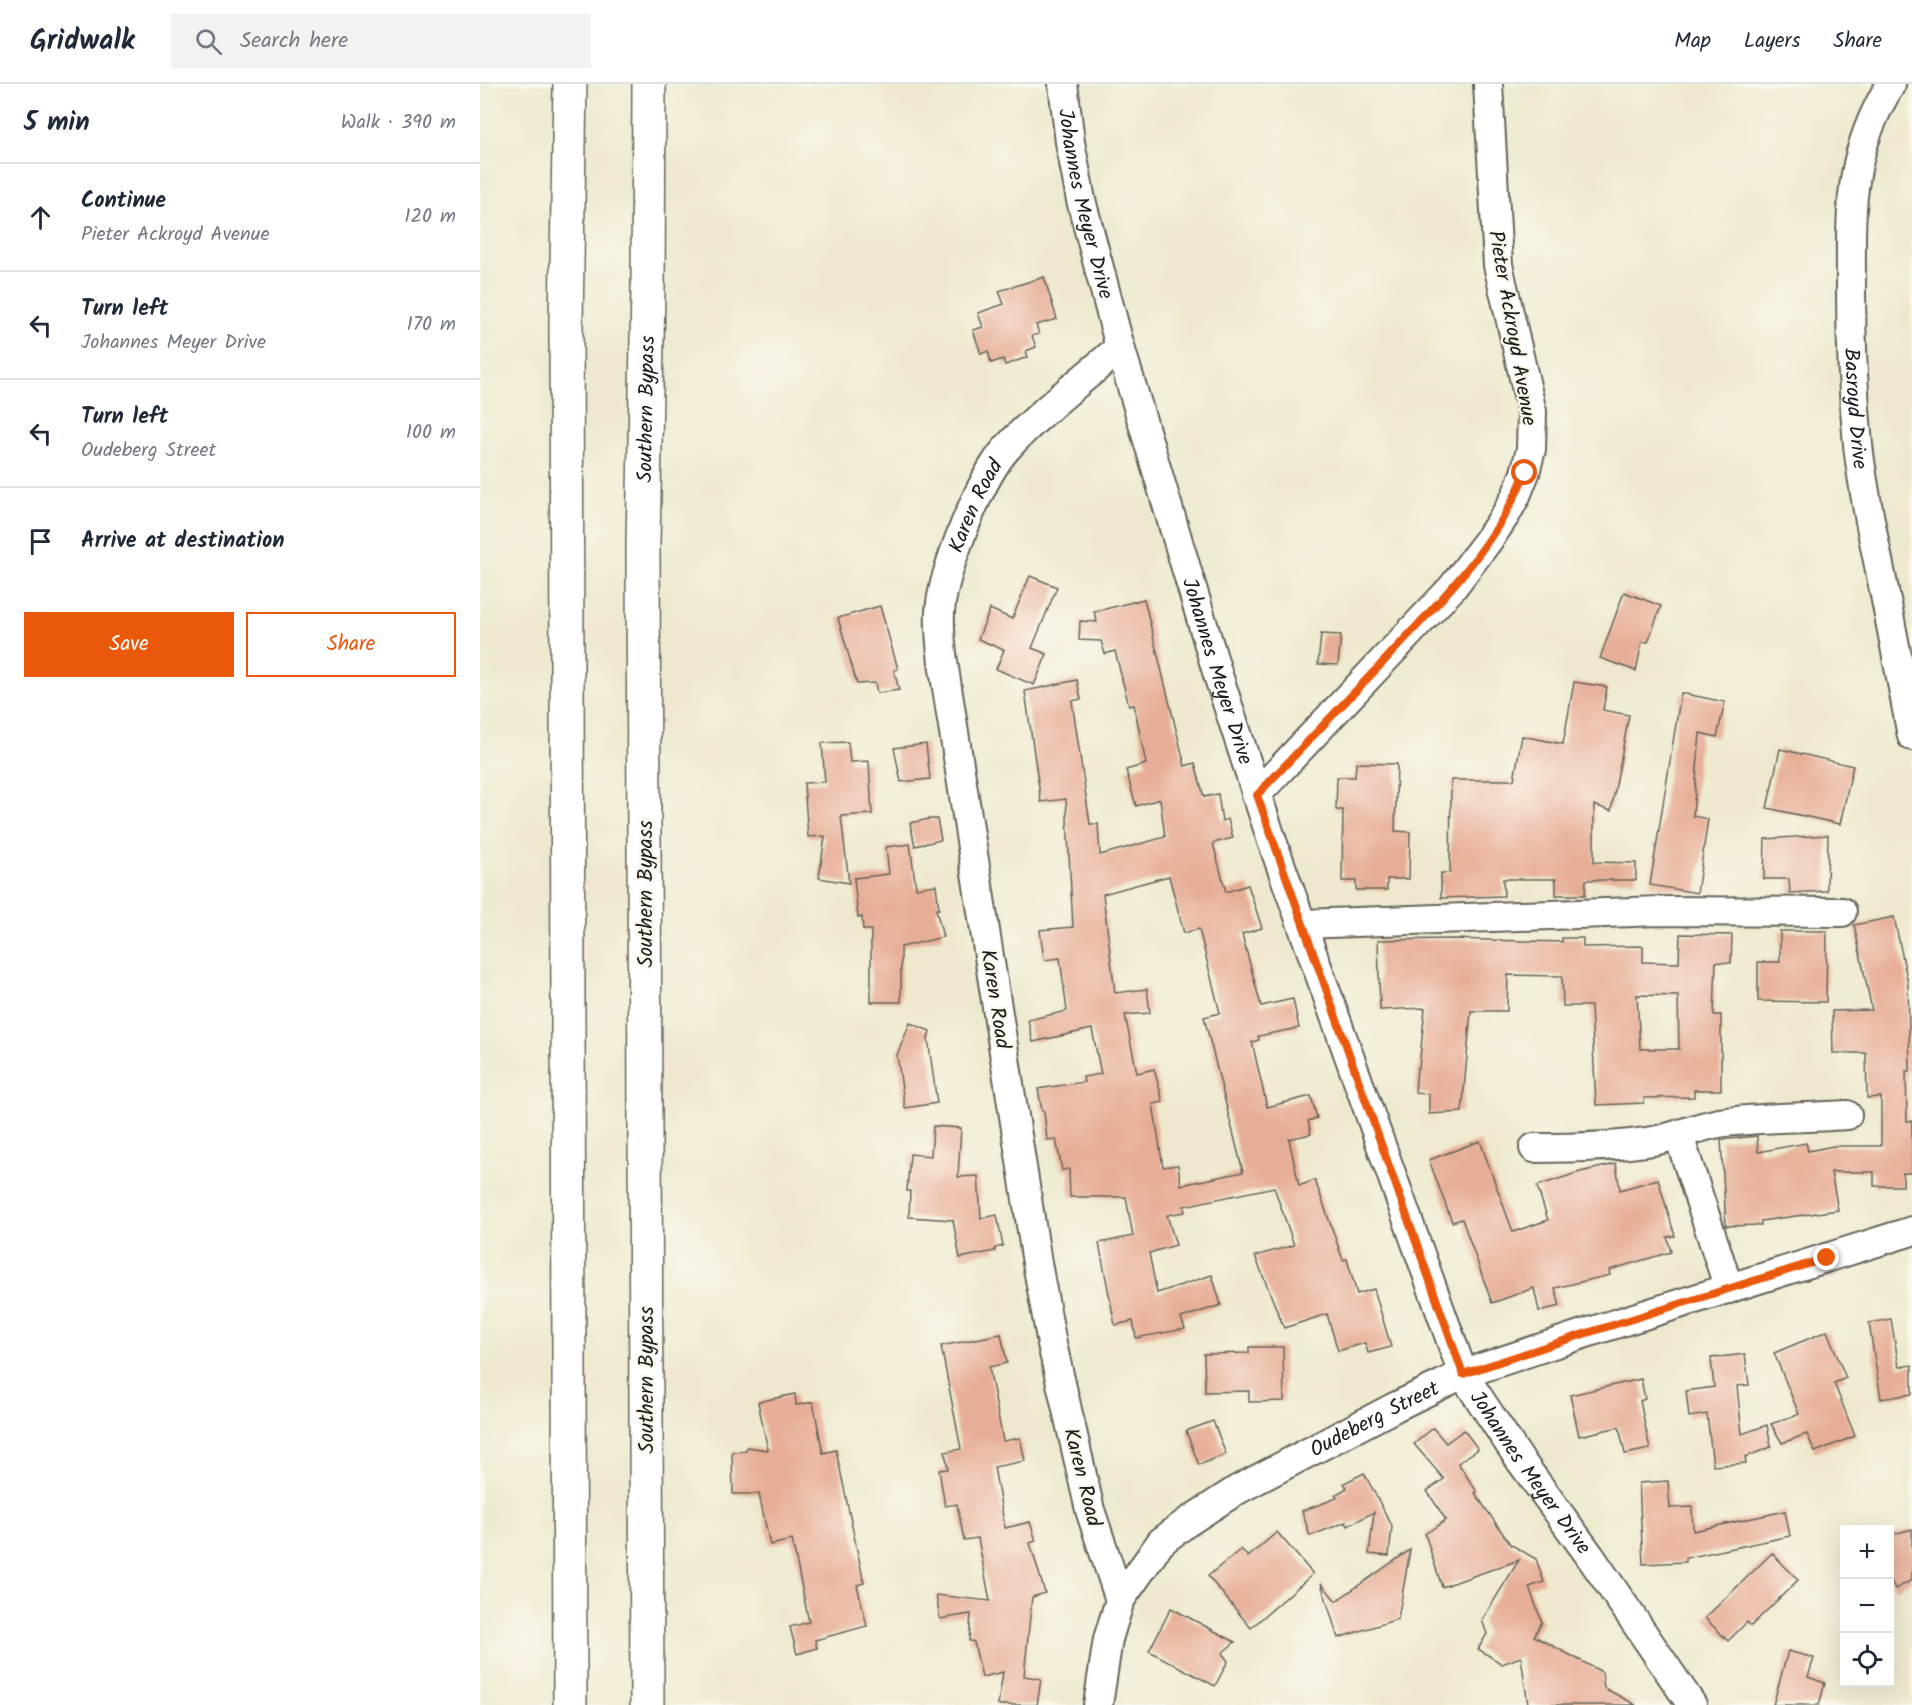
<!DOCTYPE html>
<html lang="en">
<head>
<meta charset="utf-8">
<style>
  :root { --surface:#fff; --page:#f2f2f3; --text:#1f2937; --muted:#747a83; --line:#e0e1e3; --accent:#ea580c }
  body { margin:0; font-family:Kalam,sans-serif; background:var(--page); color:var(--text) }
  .controls { position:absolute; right:18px; bottom:18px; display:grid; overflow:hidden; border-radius:0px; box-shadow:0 6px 24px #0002 }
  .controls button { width:54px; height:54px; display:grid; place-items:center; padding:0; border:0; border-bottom:2px solid var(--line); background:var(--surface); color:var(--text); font:30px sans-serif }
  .stop { position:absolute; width:18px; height:18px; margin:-14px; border:4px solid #ea580c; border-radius:50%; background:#fff }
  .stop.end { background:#ea580c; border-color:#fff; box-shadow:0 2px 6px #0008 }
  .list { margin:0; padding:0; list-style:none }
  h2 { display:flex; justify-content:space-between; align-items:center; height:78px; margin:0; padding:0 24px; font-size:26px }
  h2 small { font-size:20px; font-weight:400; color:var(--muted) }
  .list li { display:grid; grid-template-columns:39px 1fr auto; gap:18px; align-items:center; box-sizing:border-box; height:108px; padding:0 24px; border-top:2px solid var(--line) }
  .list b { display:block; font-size:22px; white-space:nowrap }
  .list p { margin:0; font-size:20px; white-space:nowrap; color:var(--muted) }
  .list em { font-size:20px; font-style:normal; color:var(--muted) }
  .actions { display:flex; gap:12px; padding:18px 24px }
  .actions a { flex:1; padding:14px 0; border:2px solid var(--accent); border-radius:0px; text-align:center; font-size:21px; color:var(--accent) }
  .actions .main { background:var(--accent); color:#fff }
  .icon { flex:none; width:33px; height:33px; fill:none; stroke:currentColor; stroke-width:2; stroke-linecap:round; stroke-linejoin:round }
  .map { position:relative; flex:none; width:1432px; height:1621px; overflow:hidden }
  header { display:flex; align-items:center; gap:36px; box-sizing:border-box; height:84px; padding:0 30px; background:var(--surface); border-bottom:2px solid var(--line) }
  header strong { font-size:28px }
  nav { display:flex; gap:33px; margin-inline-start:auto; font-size:21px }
  .search { width:420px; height:54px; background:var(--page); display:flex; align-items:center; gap:15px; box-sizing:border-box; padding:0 21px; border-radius:0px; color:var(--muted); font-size:22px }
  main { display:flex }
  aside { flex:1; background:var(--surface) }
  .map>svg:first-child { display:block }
  .building { fill:#e7ae97; fill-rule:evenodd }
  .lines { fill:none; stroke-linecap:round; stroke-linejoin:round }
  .minor-casing { stroke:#66645a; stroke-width:32 }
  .motorway-casing { stroke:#66645a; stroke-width:36 }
  .minor { stroke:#fff; stroke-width:28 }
  .motorway { stroke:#fff; stroke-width:33 }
  .route { stroke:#ea580c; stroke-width:8 }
  .labels { text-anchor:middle; stroke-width:4.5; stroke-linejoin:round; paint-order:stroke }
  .street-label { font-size:21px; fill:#1c1c1c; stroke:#fbf7ec }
</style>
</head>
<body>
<header>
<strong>Gridwalk</strong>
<div class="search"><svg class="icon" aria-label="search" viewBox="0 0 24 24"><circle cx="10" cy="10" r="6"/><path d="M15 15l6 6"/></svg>Search here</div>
<nav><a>Map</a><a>Layers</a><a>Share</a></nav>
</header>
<main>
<aside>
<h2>5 min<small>Walk · 390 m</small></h2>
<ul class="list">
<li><svg class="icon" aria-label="ahead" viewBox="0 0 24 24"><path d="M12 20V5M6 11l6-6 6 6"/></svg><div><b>Continue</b><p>Pieter Ackroyd Avenue</p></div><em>120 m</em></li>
<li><svg class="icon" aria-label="left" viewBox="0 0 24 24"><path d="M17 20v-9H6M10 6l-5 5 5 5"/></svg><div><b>Turn left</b><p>Johannes Meyer Drive</p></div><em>170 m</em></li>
<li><svg class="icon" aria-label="left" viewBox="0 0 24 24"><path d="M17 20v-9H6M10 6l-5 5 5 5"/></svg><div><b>Turn left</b><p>Oudeberg Street</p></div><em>100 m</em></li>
<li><svg class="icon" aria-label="arrive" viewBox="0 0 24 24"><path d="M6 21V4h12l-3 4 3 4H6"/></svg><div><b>Arrive at destination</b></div></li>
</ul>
<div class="actions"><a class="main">Save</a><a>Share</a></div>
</aside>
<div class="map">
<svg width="1432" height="1621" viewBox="0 0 1432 1621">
  <rect width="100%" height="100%" fill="#fbf7ec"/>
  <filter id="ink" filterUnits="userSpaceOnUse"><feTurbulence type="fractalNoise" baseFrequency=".0167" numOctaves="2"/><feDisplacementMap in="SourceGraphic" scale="12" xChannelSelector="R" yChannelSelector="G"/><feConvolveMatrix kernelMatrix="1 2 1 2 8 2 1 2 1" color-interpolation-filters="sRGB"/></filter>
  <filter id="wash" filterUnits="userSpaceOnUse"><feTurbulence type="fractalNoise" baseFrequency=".008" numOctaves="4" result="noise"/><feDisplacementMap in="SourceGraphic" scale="24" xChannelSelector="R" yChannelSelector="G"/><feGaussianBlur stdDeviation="1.35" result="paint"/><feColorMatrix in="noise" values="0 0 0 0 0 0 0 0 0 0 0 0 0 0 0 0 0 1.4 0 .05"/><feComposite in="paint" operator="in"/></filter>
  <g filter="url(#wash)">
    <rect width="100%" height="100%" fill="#eee9ce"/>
    <g id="blocks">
      <!-- building -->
      <g class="building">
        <polygon points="564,193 577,235 556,241 559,250 552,252 556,263 546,267 548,273 525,281 523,275 511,279 508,267 501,270 493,246 503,243 498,229 524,220 519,207"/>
        <polygon points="550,492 577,503 552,564 567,570 554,601 516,585 524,566 498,555 510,525 532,535"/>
        <polygon points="1144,508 1181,522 1168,558 1162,558 1156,587 1120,574"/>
        <path d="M664 515 705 682 715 679 724 713 738 710 742 737 748 735 753 754 733 759 746 808 768 801 782 844 762 850 781 922 813 915 819 944 778 952 779 956 772 958 787 1023 831 1012 837 1034 828 1037 831 1050 809 1055 819 1102 835 1096 863 1176 867 1175 877 1210 894 1205 911 1263 888 1269 885 1259 858 1267 847 1230 804 1244 775 1172 814 1161 794 1103 704 1122 705 1128 687 1131 696 1161 669 1169 677 1209 732 1191 741 1221 701 1234 705 1245 656 1254 653 1237 635 1241 619 1159 653 1152 646 1113H590L589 1085 582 1086 576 1055 567 1056 564 1027H562L558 1005 604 998 603 993 621 990 612 945 553 958 548 936 587 927 580 874 564 876 560 846 593 843 586 715 561 718 545 607 597 596 601 615 592 617 610 740H618L620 771 685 753 680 715 656 722 646 686 666 680 654 621 649 622 635 567 625 570 621 557 599 556 600 537 617 538 614 528ZM689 792 704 849 719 845 740 929 724 933 763 1088 701 1101 698 1081 683 1083 673 1020 683 1018 674 985 657 989 645 931 670 929 667 905 635 909 623 810Z"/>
        <polygon points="400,522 418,585 414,586 419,606 397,609 395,599 377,600 358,534"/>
        <polygon points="841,550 861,551 858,581 838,580"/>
        <polygon points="1094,598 1127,603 1123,626 1149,631 1131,727 1114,721 1114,778 1156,779 1156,796 1106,796 1105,811 1076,811 1076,795 1023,795 1024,812 961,814 961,789 970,789 971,696 1034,696 1042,652 1083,660"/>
        <polygon points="1201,609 1245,618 1237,653 1220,649 1213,732 1228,735 1217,809 1170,801"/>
        <polygon points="368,658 370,678 389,677 392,730 361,732 369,799 339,794 345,752 328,753 324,699 345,698 342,659"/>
        <polygon points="446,660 450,695 421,698 414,664"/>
        <polygon points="1300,665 1373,682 1360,740 1287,724"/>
        <polygon points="876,679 917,680 915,747 930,748 929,795 907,795 907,806 876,806 876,797 862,797 863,726 856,726 857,693 875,693"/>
        <polygon points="449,735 457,735 461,756 435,762 430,739"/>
        <polygon points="1348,751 1347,807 1310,809 1309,795 1284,795 1285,755"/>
        <polygon points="430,760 436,804 456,801 459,825 456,825 463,853 421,863 421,918 391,918 391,846 383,846 382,833 378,834 374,794 409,790 406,763"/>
        <polygon points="1414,833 1428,899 1430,987 1426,987 1427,1037 1432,1037 1432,1089 1423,1089 1423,1102 1394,1102 1394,1088 1351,1088 1358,1126 1281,1137 1281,1141 1246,1142 1241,1056 1277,1052 1278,1068 1326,1059 1328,1067 1353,1062 1401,1062 1401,1013 1387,1014 1386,969 1353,969 1352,927 1392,926 1374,841"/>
        <polygon points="1300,847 1347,847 1346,918 1278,917 1278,878 1300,878"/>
        <path d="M1200 850 1252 851 1251 879 1236 878 1234 931H1241V1006H1214V1013L1164 1014V1019L1116 1021 1111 922H1083L1082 892 1028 891 1027 927H991L982 1028 949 1030V1010L935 1009 937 984H939L945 924 900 926 898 856 971 855 1082 858V854H1103V863L1163 862V878L1199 879ZM1157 911 1198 912 1199 965H1160Z"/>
        <polygon points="430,939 450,947 448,954 457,1019 425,1024 417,971"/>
        <polygon points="453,1042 481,1044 478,1093 498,1092 501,1134 517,1131 523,1162 515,1164 515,1167 480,1174 473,1136 429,1133 430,1107 427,1107 430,1070 451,1072"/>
        <polygon points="1000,1057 1033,1148 1068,1136 1057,1102 1100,1088 1136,1080 1140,1106 1178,1095 1195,1152 1187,1153 1191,1168 1129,1186 1130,1191 1075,1204 1080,1222 1059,1227 1054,1204 1012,1219 982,1135 972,1138 949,1076"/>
        <polygon points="1411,1235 1419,1283 1432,1281 1432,1310 1401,1315 1389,1239"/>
        <polygon points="1347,1247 1366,1294 1354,1299 1375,1352 1335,1368 1327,1350 1302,1359 1291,1340 1319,1330 1294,1269"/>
        <polygon points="521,1250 527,1279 509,1283 523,1357 540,1354 545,1377 514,1383 525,1444 550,1438 556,1457 550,1459 565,1509 552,1513 544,1592 561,1595 557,1621 518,1621 523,1588 502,1593 494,1558 489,1557 491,1530 460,1535 456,1511 510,1517 498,1454 484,1456 477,1420 465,1422 459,1386 468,1385 465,1368 481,1365 461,1262"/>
        <polygon points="769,1263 803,1263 804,1317 769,1318 769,1307 725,1308 724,1270 769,1269"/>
        <polygon points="1265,1270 1269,1301 1257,1302 1262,1350 1287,1341 1291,1363 1265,1373 1266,1379 1233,1382 1227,1330 1209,1333 1206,1307 1234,1303 1231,1274"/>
        <polygon points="1161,1295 1165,1315 1160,1317 1170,1365 1145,1370 1139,1343 1099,1352 1090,1311"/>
        <polygon points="315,1310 316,1321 333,1318 343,1369 356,1366 384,1499 377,1501 387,1542 335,1556 337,1564 317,1570 310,1543 329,1538 312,1456 290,1461 279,1410 253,1410 252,1368 266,1367 267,1363 288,1366 278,1318"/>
        <polygon points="733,1337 746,1370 719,1381 706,1347"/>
        <polygon points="953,1344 966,1359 984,1346 998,1365 978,1379 997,1408 995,1409 1030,1460 1056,1475 1064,1498 1049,1503 1062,1538 1054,1552 1122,1588 1124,1604 1156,1621 1048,1621 1041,1573 1022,1580 998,1565 1007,1550 1002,1536 1039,1476 962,1503 945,1450 966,1436 947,1407 964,1395 934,1360"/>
        <polygon points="884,1389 912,1442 909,1472 889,1470 894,1428 868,1442 866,1438 830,1452 822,1427 857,1414 855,1411 867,1404 864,1399"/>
        <polygon points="1188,1397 1190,1424 1212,1423 1213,1447 1305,1427 1310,1452 1206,1474 1206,1478 1163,1480 1159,1399"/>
        <polygon points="1432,1445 1432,1496 1415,1505 1410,1494 1410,1451"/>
        <polygon points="797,1448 833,1490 771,1544 728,1492 761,1465 768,1473"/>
        <polygon points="930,1466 918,1535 858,1554 841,1499 856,1517"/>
        <polygon points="1292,1469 1318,1496 1271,1542 1267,1538 1248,1557 1225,1534"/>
        <polygon points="691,1524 755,1558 742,1569 748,1577 735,1602 669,1567"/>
        <polygon points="1308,1567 1334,1574 1328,1593 1345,1599 1339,1621 1293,1621"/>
      </g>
    </g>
  </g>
  <g filter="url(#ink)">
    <use href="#blocks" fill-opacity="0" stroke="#66645a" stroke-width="1.5"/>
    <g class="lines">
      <!-- minor casing -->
      <g class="minor-casing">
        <g id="minor">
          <path id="s1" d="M583 0 590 58 601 116 640 263 738 591 792 757 983 1290 1040 1376 1110 1472 1212 1621"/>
          <path id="s2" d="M1411 0C1367 72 1371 125 1371 206 1371 258 1373 309 1378 361 1383 405 1392 448 1401 491 1412 545 1422 599 1432 652"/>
          <polyline points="776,711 972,504 1010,454 1026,430 1036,412 1045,389 1051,365 1052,328 1018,181 1008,0"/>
          <polyline points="822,840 1180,827 1362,828"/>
          <polyline points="1199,1052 1249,1205"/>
          <path d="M1054 1064C1093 1064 1134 1063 1173 1057 1196 1053 1216 1043 1239 1039 1280 1033 1326 1034 1367 1031"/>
          <path id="s3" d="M640 1516 681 1458 706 1439 757 1406 915 1323 983 1290 1103 1250 1432 1147"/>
          <path id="s4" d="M618 1621 628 1555 640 1516 610 1426 572 1260 557 1179 463 578C461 562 459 545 460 528 463 487 500 394 527 364 561 327 603 296 640 263"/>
        </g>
      </g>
      <!-- motorway casing -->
      <g class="motorway-casing">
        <g id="motorway">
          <polyline points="90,1621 86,238 90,0"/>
          <path id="s5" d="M167 1621 163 460 168 207 169 0"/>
        </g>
      </g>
      <!-- minor -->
      <use href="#minor" class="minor"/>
      <!-- motorway -->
      <use href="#motorway" class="motorway"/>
    </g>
  </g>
  <g class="lines" filter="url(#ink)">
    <!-- route -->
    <path class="route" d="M1045 389C1016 463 959 518 906 575 863 620 820 666 777 711L983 1290 1104 1250 1347 1174"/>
  </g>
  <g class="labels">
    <!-- street labels -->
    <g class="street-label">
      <text dy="7" stroke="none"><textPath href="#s1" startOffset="122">Johannes Meyer Drive</textPath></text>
      <text transform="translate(1033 244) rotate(80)" y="7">Pieter Ackroyd Avenue</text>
      <text dy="7" stroke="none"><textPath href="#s5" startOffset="1296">Southern Bypass</textPath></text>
      <text dy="7" stroke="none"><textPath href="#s2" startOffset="332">Basroyd Drive</textPath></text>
      <text dy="7" stroke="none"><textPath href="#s4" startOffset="1226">Karen Road</textPath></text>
      <text dy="7" stroke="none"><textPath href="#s1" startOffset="608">Johannes Meyer Drive</textPath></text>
      <text transform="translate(165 810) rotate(-90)" y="7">Southern Bypass</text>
      <text transform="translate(516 915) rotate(81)" y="7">Karen Road</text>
      <text transform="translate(166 1296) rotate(-90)" y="7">Southern Bypass</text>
      <text dy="7" stroke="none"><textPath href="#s3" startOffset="318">Oudeberg Street</textPath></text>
      <text dy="7" stroke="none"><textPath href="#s1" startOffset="1472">Johannes Meyer Drive</textPath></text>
      <text transform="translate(603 1393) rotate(76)" y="7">Karen Road</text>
    </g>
  </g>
</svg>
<div class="controls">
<button>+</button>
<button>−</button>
<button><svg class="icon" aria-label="locate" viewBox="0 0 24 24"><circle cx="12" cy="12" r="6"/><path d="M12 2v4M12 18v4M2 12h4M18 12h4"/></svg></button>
</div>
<div class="stop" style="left:1045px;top:389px"></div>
<div class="stop end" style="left:1347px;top:1174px"></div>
</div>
</main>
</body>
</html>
